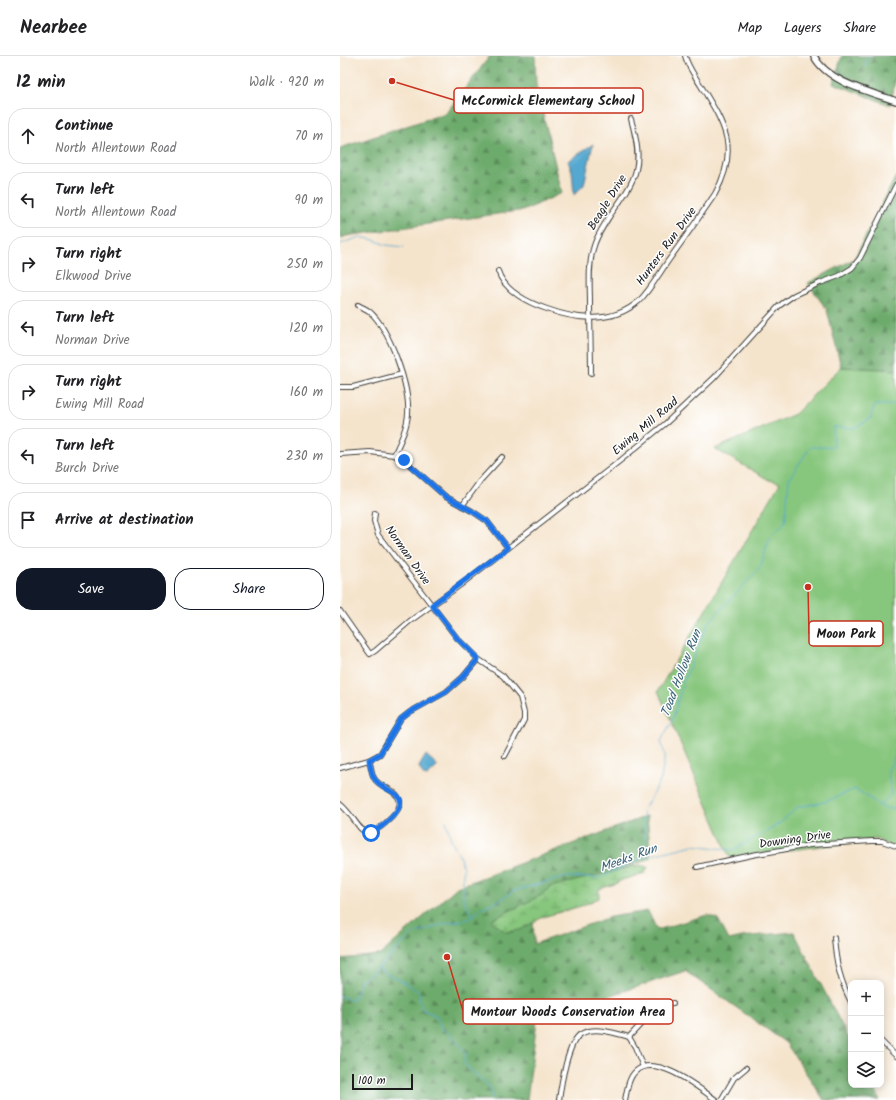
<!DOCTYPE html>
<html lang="en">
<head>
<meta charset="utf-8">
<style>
  :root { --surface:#fff; --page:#f6f6f6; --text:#202124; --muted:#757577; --line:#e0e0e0; --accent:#111827 }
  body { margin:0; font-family:Kalam,sans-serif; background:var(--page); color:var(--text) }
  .controls { position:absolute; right:12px; bottom:12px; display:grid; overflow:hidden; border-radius:8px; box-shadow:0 2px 10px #0003 }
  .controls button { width:36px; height:36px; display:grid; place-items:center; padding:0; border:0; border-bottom:1px solid var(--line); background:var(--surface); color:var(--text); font:20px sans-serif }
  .scale { position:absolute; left:12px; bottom:10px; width:61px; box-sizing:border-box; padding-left:4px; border:2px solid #1c1c1c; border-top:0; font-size:11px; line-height:14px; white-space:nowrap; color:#1c1c1c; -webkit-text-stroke:3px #fff; paint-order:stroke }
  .stop { position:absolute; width:12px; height:12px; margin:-9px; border:3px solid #1a73e8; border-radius:50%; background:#fff }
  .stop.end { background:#1a73e8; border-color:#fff; box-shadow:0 1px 4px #0008 }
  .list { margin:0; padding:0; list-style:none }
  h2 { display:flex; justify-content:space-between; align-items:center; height:52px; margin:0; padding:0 16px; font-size:17px }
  h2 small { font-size:13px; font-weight:400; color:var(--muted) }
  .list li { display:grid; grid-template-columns:26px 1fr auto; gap:12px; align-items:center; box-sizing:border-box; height:56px; margin:0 8px 8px; padding:0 8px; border:1px solid var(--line); border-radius:16px }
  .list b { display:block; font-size:15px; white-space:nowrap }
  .list p { margin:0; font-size:13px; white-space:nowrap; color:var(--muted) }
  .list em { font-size:13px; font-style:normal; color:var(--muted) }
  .actions { display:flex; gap:8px; padding:12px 16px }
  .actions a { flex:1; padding:9px 0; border:1px solid var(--accent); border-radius:16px; text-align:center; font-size:14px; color:var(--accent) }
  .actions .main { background:var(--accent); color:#fff }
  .icon { flex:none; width:22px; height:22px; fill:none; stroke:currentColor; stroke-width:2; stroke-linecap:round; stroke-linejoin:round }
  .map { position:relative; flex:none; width:556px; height:1044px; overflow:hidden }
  header { display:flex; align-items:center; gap:24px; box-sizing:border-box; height:56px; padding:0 20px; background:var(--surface); border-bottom:1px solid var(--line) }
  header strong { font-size:19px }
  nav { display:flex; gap:22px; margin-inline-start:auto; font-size:14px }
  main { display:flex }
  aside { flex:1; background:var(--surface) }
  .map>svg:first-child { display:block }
  .green { fill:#87c67d; stroke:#52714c }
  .forest { fill:url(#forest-firs); stroke:#446444 }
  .wetland { fill:url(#wetland-marsh); stroke:#52714c }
  .water { fill:#55a8d0; stroke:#386276 }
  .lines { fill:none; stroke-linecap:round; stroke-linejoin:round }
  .stream { stroke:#55a8d0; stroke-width:1 }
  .street-casing { stroke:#3d3a36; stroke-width:6 }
  .secondary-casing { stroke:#3d3a36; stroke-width:8 }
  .street { stroke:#fff; stroke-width:4 }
  .secondary { stroke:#fff; stroke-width:5.5 }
  .route { stroke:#1a73e8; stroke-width:5 }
  .labels { text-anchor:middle; stroke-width:3; stroke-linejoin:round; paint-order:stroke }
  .street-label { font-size:12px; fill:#1c1c1c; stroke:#fff }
  .water-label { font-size:13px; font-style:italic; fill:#386276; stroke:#fff }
  .leader { fill:none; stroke:#c8321e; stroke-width:1.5 }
  .callout-dot { fill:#c8321e; stroke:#fff; stroke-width:1.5 }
  .callout { fill:#fff; stroke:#c8321e; stroke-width:1.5 }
  .callout-label { font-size:13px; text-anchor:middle; font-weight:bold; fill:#1c1c1c }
</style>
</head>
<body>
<header>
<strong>Nearbee</strong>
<nav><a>Map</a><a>Layers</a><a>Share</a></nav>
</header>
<main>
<aside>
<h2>12 min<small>Walk · 920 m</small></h2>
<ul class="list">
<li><svg class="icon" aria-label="ahead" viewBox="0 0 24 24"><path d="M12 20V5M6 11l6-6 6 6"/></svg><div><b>Continue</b><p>North Allentown Road</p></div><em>70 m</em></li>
<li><svg class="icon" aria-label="left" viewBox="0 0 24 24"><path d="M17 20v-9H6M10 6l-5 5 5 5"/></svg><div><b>Turn left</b><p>North Allentown Road</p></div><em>90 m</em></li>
<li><svg class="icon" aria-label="right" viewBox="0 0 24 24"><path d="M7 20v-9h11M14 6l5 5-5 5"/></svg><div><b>Turn right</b><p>Elkwood Drive</p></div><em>250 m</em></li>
<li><svg class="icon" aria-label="left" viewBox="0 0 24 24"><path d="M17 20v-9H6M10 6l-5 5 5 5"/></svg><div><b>Turn left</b><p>Norman Drive</p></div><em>120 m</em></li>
<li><svg class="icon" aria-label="right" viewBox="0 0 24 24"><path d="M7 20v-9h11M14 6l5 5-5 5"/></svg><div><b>Turn right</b><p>Ewing Mill Road</p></div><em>160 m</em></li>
<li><svg class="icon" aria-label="left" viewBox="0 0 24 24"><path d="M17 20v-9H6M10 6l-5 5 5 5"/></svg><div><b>Turn left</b><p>Burch Drive</p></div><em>230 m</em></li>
<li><svg class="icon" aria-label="arrive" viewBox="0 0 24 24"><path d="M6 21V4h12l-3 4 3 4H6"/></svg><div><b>Arrive at destination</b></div></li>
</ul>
<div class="actions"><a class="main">Save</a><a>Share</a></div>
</aside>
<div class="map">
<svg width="556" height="1044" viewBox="0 0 556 1044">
  <defs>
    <pattern id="forest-firs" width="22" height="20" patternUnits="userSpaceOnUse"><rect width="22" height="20" fill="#6dab6c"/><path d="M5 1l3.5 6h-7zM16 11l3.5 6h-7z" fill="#598a58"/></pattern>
    <pattern id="wetland-marsh" width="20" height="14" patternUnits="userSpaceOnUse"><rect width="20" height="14" fill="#87c67d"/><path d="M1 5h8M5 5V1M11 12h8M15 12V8" fill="none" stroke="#74aa6b"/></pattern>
  </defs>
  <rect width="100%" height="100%" fill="#fff"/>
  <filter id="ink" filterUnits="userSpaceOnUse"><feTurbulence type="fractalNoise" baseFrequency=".025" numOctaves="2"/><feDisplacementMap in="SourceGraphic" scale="8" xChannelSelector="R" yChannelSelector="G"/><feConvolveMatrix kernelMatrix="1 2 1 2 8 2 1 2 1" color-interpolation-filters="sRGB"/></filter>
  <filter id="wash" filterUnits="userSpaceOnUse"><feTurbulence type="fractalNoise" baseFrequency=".012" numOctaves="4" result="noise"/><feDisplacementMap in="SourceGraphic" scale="16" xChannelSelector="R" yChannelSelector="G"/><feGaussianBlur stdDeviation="0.9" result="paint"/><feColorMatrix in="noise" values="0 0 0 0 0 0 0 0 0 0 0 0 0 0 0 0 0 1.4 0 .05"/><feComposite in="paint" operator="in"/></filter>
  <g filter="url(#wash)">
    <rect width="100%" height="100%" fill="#f5e4cc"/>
    <!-- green -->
    <polygon class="green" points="501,311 556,313 556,793 536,783 390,802 318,635 440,427 429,424 375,393 455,358"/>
    <!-- forest -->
    <g class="forest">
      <polygon points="150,0 195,0 196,28 222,137 185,154 6,180 0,183 0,92 106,57"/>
      <polygon points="502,0 556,0 556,21 550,49 493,27"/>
      <polygon points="556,120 556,314 501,311 487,254 468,227 514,203"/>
      <polygon points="307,760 311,802 222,836 193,852 194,888 270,861 308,855 317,874 367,859 378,863 389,884 402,881 454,876 511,987 511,1029 533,1029 540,1044 484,1044 446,987 345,915 197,964 187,1044 0,1044 0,903 40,899 117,831"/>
    </g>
    <!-- wetland -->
    <polygon class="wetland" points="299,809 308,811 305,817 282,824 275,828 259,833 259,842 241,850 203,861 180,874 165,876 151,864 202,839 211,831"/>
    <!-- water -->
    <g class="water">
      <polygon points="253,88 244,129 234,139 232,115 228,105"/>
      <polygon points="86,699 98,710 87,720 83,719 79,711"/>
    </g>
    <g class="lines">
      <!-- stream -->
      <g class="stream">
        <polyline points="524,11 529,0"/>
        <polyline points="0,188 20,181 34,184 46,189 64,191"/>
        <polyline points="540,750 551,738 548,714 556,699"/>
        <polyline points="106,765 111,783 120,801 123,812 123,843 133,860"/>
        <polyline points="305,801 303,795 305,789 303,755 321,723 325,699 321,685 332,665 343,627 368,567 420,512 430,481 445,467 449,423 470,391 494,391 493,371 514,372 530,363 535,349 551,349 556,347"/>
        <path d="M39 912 46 918 59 923 80 937 79 943 83 954 97 960 101 972C110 977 121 990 127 999L124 1005 127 1011 151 1032 153 1044"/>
        <polyline points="0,940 10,944 14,943 21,924 31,918 39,911 72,878 92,872 102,868 129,863 143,851 159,845 173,835 226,821 259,822 305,801 353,789 393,794 439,768 458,751 485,746 515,733 544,752 556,753"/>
      </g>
    </g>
  </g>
  <g filter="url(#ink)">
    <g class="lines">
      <!-- street casing -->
      <g class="street-casing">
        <g id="street">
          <path d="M158 215C164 235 189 247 207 253 237 264 273 268 299 245 310 234 319 218 328 205 344 183 360 160 375 138 400 93 385 69 361 30 355 20 348 11 345 0"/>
          <path d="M18 249C22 251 26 253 29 255 50 273 70 331 68 358 67 372 60 386 54 399"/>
          <path d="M251 317C251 294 250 270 250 247 250 229 248 211 253 193 256 180 264 169 271 158 298 121 304 109 291 63"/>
          <polyline points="0,331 13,331 62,318"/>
          <polyline points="0,398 30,396 54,399 64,404 106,441 132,455 147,465 168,492"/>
          <polyline points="122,450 140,425 162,401"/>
          <polyline points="35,457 34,465 38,479 117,582 138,603 163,620 180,641 184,657 184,664 165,700"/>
          <polyline points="0,555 30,598 35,595 70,565 123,527 281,404 326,367 374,322 439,250 454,239 480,227 499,220 512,212 520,202 556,129"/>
          <polyline points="0,712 29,704 40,698 61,663 70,656 106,636 123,621 138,603"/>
          <path d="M0 748C22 766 19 794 52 761 56 757 62 749 59 743 55 732 39 732 34 722 31 716 31 709 29 704"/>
          <polyline points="357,811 412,799 470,789 532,785 542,785 556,790"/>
          <path d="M494 882C496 907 500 924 511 946"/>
          <polyline points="289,981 314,954 322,948 333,947"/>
          <polyline points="541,985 556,1000"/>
          <path d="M219 1044C221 1029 228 985 241 978 255 970 275 977 289 981L295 991 303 1011"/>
          <path d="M285 1044C287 1035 288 1022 296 1015 316 997 359 1032 376 1044"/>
          <polyline points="381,1044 394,1022 406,1012"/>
        </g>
      </g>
      <!-- secondary casing -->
      <g class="secondary-casing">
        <path id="secondary" d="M474 0C487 26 530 36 556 45"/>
      </g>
      <!-- street -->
      <use href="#street" class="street"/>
      <!-- secondary -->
      <use href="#secondary" class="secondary"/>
    </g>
  </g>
  <g class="lines" filter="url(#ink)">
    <!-- route -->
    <path class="route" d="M31 777C38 774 45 768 51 762 77 735 43 738 34 722 31 717 31 710 29 704L40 698 61 663 70 656 106 636 123 621 138 603 117 582 92 549 168 492 147 465 132 455 106 441 64 404"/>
  </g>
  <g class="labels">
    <!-- street labels -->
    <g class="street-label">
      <text transform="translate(267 146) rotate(-58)" y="4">Beagle Drive</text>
      <text transform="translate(326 190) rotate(-54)" y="4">Hunters Run Drive</text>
      <text transform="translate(305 370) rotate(-40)" y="4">Ewing Mill Road</text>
      <text transform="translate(68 499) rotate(55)" y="4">Norman Drive</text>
      <text transform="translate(455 783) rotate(-8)" y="4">Downing Drive</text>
    </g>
    <!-- water labels -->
    <g class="water-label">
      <text transform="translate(340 617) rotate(-69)" y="5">Toad Hollow Run</text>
      <text transform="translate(288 801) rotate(-20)" y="5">Meeks Run</text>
    </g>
  </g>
  <!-- callouts -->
  <path class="leader" d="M52 25L114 44M468 531L469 578M107 901L123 955"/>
  <g class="callout-dot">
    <circle cx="52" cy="25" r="4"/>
    <circle cx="468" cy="531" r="4"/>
    <circle cx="107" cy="901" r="4"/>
  </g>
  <g class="callout">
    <rect x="114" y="32" width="189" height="25" rx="4"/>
    <rect x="469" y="565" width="74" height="25" rx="4"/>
    <rect x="123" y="943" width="210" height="25" rx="4"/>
  </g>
  <g class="callout-label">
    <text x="208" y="49">McCormick Elementary School</text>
    <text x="506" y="582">Moon Park</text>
    <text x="228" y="960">Montour Woods Conservation Area</text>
  </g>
</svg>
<div class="controls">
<button>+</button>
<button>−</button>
<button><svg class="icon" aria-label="layers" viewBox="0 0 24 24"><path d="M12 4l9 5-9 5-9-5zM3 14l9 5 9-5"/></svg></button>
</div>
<div class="scale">100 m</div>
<div class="stop" style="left:31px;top:777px"></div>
<div class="stop end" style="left:64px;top:404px"></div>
</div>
</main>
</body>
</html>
